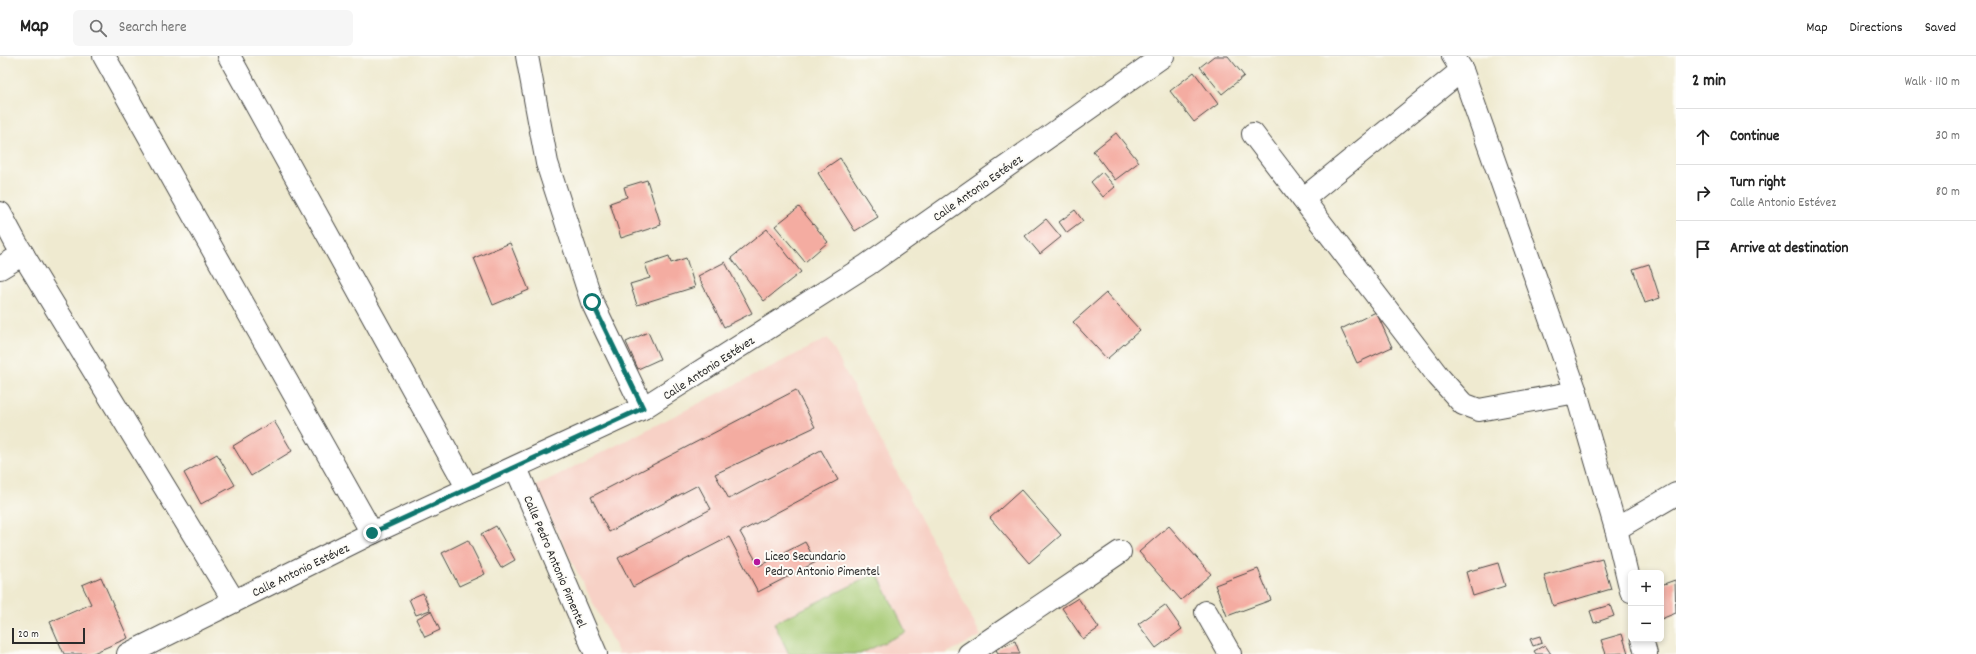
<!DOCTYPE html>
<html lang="en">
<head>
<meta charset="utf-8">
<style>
  :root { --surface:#fff; --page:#f6f6f6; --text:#222; --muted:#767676; --line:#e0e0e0 }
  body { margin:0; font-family:Dekko,sans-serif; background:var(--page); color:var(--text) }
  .controls { position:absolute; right:12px; bottom:12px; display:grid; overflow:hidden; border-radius:6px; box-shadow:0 2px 6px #0003 }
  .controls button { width:36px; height:36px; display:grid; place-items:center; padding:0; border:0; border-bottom:1px solid var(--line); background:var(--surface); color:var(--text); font:20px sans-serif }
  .scale { position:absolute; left:12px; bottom:10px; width:73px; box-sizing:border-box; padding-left:4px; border:2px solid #2b2b2b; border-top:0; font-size:11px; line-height:14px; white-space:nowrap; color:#2b2b2b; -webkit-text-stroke:3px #fdfcf7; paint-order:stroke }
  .stop { position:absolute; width:12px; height:12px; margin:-9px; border:3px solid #0f766e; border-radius:50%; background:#fff }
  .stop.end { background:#0f766e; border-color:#fff; box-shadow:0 1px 4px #0008 }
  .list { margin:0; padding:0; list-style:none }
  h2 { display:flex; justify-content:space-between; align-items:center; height:52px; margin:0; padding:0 16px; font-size:17px }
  h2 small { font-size:13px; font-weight:400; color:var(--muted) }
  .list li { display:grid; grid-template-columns:26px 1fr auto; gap:12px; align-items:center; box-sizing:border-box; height:56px; padding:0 16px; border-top:1px solid var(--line) }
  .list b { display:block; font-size:15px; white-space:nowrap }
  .list p { margin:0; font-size:13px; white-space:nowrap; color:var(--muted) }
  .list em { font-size:13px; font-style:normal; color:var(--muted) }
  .icon { flex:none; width:22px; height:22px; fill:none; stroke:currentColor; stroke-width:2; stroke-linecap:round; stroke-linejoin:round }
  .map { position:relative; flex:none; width:1676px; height:598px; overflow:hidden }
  header { display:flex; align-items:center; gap:24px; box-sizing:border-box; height:56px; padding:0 20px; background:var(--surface); border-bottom:1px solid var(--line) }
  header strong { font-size:19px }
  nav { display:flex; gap:22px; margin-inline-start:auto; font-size:14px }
  .search { width:280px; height:36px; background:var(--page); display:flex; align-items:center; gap:10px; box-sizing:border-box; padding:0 14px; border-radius:6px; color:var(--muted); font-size:15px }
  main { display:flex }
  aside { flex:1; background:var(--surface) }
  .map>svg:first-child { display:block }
  .built { fill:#f7d1c6 }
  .green { fill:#a5c972; stroke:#687a4e }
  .building { fill:#f4aca1 }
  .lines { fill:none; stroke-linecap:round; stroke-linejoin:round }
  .minor-casing { stroke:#484844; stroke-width:24 }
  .minor { stroke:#fff; stroke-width:22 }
  .route { stroke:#0f766e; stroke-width:5 }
  .poi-dot { fill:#b5179e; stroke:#fdfcf7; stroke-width:1.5 }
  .labels { text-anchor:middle; stroke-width:4; stroke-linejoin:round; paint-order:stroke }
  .street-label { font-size:13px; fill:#2b2b2b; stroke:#fdfcf7 }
  .poi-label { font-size:13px; fill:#2b2b2b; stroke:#fdfcf7; text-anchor:start }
</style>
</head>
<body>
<header>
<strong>Map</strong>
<div class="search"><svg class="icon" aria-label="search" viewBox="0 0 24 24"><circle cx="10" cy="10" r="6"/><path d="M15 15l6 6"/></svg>Search here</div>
<nav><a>Map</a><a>Directions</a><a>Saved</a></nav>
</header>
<main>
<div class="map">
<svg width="1676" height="598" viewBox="0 0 1676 598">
  <rect width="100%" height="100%" fill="#fdfcf7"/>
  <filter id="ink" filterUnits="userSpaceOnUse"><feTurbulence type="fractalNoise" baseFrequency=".025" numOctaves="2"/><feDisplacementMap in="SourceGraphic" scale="8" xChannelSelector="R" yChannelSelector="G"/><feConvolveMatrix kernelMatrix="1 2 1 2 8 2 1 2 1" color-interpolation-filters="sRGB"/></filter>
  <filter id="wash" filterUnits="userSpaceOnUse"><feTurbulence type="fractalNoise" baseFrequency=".012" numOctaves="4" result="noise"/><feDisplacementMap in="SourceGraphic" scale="16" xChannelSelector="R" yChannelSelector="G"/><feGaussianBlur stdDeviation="0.9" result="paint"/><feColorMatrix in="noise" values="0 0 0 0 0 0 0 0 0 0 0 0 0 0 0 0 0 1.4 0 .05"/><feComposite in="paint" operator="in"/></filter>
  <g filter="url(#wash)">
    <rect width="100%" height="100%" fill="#efead0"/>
    <!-- built -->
    <polygon class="built" points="828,282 981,580 945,598 619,598 534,431"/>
    <!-- green -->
    <polygon class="green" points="877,517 906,576 860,598 789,598 774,567"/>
    <g id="blocks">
      <!-- building -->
      <g class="building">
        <polygon points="1214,0 1228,0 1244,20 1222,38 1200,11"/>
        <polygon points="1194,16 1218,48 1194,66 1170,35"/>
        <polygon points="1116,77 1139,106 1115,124 1093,95"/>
        <polygon points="840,102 878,161 855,175 818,117"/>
        <polygon points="1102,116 1115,131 1103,141 1091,126"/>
        <polygon points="647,124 661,169 621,182 610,147 627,141 624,131"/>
        <polygon points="799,151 828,186 805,206 775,170"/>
        <polygon points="1075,154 1083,165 1067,177 1059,166"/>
        <polygon points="1046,163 1061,181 1040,198 1025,180"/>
        <polygon points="767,173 801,216 764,245 731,202"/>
        <polygon points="510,187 529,234 493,249 474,202"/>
        <polygon points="669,200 671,207 686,202 695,231 637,249 630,228 650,222 645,208"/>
        <polygon points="725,206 752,257 724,271 698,220"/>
        <polygon points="1649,208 1660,242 1645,247 1633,213"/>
        <polygon points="1106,237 1140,274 1107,303 1073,266"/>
        <polygon points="1376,256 1392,291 1357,307 1341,273"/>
        <polygon points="648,276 660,303 638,313 626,286"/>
        <polygon points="796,334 815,371 715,418 729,443 821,394 838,424 740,476 759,510 805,486 816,506 758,536 729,481 633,531 618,502 711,453 698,429 609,476 591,441"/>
        <polygon points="274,365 292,395 251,420 233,390"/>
        <polygon points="217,398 235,429 201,448 184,417"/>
        <polygon points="1021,434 1061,479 1029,507 990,462"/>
        <polygon points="496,470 515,504 501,512 481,478"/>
        <polygon points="1169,470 1211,518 1181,544 1139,496"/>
        <polygon points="468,484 485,518 459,530 442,497"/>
        <polygon points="1602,503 1611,533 1553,550 1544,519"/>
        <polygon points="1498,507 1505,530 1473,540 1466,516"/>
        <polygon points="1258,513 1271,544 1227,560 1215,529"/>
        <polygon points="101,521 128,582 91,598 64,598 50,566 91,548 82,529"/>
        <polygon points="1675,524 1676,557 1661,563 1661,529"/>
        <polygon points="423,537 430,554 416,559 409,543"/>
        <polygon points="1078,542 1099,572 1083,583 1062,552"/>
        <polygon points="1165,549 1182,573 1156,592 1138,568"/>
        <polygon points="1610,549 1614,560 1594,567 1590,555"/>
        <polygon points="431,555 440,574 425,581 416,563"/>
        <polygon points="1622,578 1628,597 1606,598 1601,584"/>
        <polygon points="1540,580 1542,587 1533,590 1530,583"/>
        <polygon points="1015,585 1020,598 998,598 996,593"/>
        <polygon points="1545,589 1551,598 1536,598 1534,595"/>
      </g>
    </g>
  </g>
  <g filter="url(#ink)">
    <use href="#blocks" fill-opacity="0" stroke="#484844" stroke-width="1"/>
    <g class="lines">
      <!-- minor casing -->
      <g class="minor-casing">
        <g id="minor">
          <polyline points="104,0 372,477"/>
          <polyline points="229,0 468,433"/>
          <polyline points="527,0 547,107 592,246 643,352"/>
          <polyline points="1453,0 1462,14 1576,336 1616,473 1631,535"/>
          <polyline points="1253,78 1438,320 1463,348 1479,354 1576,336"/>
          <polyline points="1303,143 1462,14"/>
          <polyline points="0,157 16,187 234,545"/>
          <polyline points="0,212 23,198"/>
          <polyline points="516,412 596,598"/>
          <polyline points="1616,473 1676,438"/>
          <polyline points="1206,556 1230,598"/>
          <polyline points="1642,583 1646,598"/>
          <polyline points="128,598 372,477 643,352 867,209 1163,0"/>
          <polyline points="969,598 1120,496"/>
        </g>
      </g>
      <!-- minor -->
      <use href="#minor" class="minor"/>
    </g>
  </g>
  <g class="lines" filter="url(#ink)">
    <!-- route -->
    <polyline class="route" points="372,477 643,352 592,246"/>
  </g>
  <!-- markers -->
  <circle class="poi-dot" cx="757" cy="506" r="4"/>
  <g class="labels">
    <!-- street labels -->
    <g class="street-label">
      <text transform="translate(977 131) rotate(-35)" y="5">Calle Antonio Estévez</text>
      <text transform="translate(708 311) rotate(-33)" y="5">Calle Antonio Estévez</text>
      <text transform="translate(556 505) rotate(67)" y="5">Calle Pedro Antonio Pimentel</text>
      <text transform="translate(300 513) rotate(-26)" y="5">Calle Antonio Estévez</text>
    </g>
    <!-- poi labels -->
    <g class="poi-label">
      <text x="765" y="504">Liceo Secundario<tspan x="765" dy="15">Pedro Antonio Pimentel</tspan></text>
    </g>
  </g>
</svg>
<div class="controls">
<button>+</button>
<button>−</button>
</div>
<div class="scale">20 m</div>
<div class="stop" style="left:592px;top:246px"></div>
<div class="stop end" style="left:372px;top:477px"></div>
</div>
<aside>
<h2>2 min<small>Walk · 110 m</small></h2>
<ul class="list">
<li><svg class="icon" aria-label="ahead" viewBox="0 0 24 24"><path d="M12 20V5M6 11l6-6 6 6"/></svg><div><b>Continue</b></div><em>30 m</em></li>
<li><svg class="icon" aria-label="right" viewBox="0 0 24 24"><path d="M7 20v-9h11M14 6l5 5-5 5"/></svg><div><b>Turn right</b><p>Calle Antonio Estévez</p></div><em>80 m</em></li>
<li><svg class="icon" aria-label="arrive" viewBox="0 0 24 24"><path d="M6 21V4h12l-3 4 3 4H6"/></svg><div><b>Arrive at destination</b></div></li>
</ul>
</aside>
</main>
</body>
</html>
